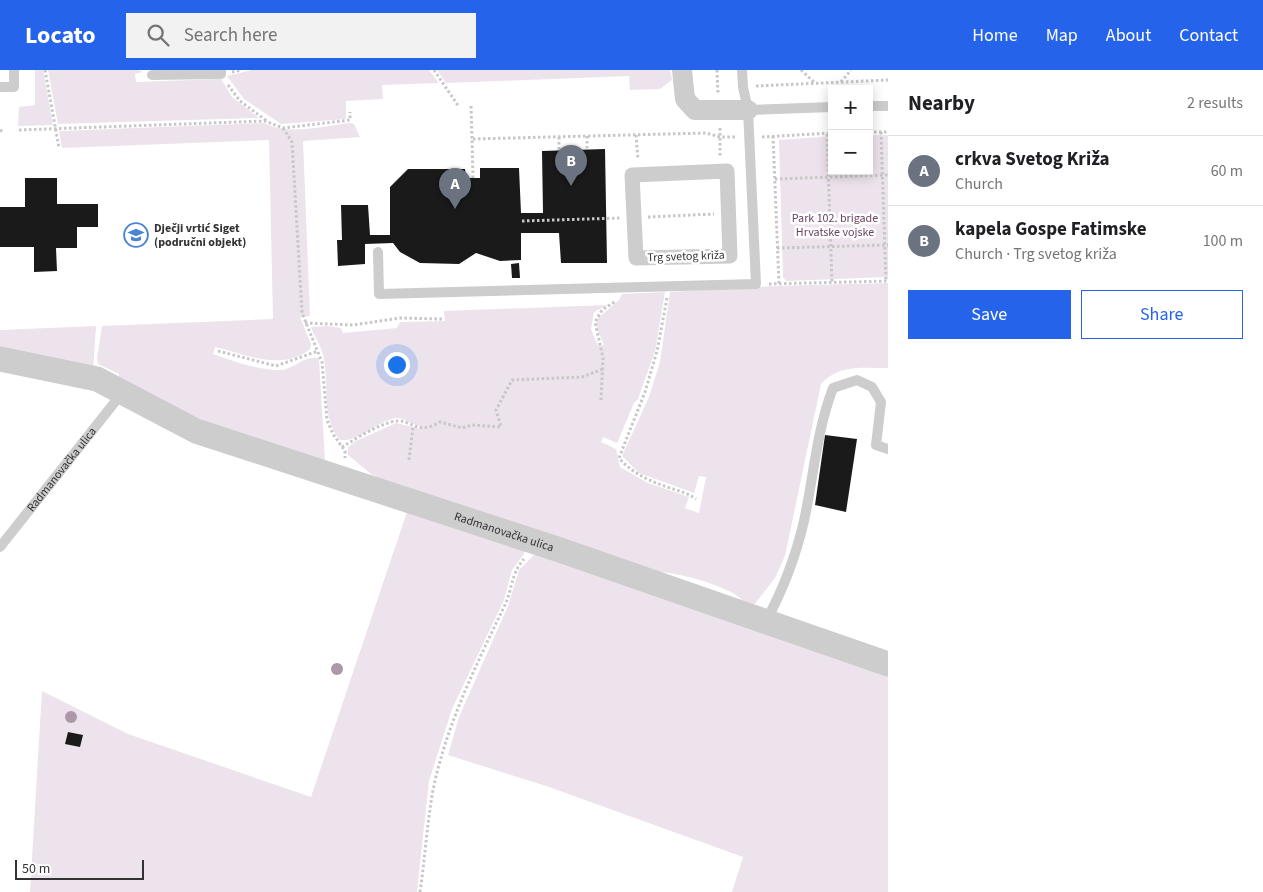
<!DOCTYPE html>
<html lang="en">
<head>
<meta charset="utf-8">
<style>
  :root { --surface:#fff; --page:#f2f2f2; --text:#202124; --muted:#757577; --line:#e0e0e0; --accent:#2563eb }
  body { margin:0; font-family:"Source Sans 3",sans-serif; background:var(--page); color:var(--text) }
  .controls { position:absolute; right:15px; top:15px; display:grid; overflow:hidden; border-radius:0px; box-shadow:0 2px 12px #0003 }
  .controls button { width:45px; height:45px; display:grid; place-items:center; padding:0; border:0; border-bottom:1px solid var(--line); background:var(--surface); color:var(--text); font:25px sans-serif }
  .scale { position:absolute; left:15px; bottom:12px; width:129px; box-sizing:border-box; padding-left:5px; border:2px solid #333; border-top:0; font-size:14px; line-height:18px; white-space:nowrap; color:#333; -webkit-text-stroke:4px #fff; paint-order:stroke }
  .you { position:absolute; left:396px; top:294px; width:18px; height:18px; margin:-12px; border:4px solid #fff; border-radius:50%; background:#1a73e8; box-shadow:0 0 0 8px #1a73e833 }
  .badge { display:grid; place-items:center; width:32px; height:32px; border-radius:50%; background:var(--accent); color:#fff; font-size:16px; font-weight:700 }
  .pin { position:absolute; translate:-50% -41px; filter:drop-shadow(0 1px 2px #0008) }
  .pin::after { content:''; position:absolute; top:26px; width:18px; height:15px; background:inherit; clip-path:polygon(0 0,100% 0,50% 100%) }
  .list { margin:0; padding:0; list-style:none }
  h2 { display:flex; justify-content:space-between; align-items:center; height:65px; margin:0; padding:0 20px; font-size:21px }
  h2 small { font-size:16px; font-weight:400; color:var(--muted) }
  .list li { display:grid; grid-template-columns:32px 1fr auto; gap:15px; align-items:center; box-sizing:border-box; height:70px; padding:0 20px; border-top:1px solid var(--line) }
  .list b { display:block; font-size:19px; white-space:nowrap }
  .list p { margin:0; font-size:16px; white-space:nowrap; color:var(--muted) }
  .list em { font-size:16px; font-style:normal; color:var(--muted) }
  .actions { display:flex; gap:10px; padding:15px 20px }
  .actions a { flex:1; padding:11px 0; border:1px solid var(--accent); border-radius:0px; text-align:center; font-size:18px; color:var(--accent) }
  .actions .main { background:var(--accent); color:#fff }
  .icon { flex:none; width:28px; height:28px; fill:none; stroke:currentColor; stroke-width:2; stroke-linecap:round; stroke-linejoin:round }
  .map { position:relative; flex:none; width:888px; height:822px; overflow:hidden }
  header { display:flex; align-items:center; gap:30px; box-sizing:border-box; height:70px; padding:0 25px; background:var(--accent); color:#fff }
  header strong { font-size:24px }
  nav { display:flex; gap:28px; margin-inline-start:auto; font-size:18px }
  .search { width:350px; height:45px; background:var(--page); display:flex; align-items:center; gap:12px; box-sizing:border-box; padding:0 18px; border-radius:0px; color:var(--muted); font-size:19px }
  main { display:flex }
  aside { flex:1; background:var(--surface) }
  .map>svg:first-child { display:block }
  .green { fill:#ede3ec }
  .building { fill:#1a1a1a }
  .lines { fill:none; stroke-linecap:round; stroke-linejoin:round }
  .path { stroke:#c7c7c7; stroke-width:3; stroke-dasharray:2.5 2.5; stroke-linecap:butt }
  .service { stroke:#cdcdcd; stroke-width:10 }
  .pedestrian { stroke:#cdcdcd; stroke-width:15 }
  .minor { stroke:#cdcdcd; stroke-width:20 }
  .tertiary { stroke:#cdcdcd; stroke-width:25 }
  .tree { fill:#ad98a9 }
  .labels { text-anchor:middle; stroke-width:5; stroke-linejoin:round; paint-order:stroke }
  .park-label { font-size:12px; fill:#6a4462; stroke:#fff }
  .poi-label { font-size:12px; font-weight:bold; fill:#333; stroke:#fff; text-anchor:start }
  .street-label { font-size:12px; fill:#333; stroke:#fff }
</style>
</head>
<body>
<header>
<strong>Locato</strong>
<div class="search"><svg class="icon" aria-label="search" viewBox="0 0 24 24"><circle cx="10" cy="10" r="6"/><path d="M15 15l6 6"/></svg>Search here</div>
<nav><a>Home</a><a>Map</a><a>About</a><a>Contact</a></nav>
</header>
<main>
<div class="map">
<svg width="888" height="822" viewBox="0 0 888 822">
  <rect width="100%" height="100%" fill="#fff"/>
  <!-- green -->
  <g class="green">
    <polygon points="35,0 43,0 53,55 18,56 19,37 35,35"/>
    <polygon points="48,0 138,0 143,2 135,4 136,12 221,9 232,27 259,48 58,54"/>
    <polygon points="252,0 429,0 439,13 382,15 383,29 346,31 346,49 281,54 244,29 227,6"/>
    <polygon points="437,0 670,0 672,10 660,19 630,20 629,6 446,13"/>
    <path d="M264 53C289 66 322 56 350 53L354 54 360 67 303 71 310 246 300 247 311 274 310 279C282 302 245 284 215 277L213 284C229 290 269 304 286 299 298 295 305 286 319 288L325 391 221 359 119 311V304L98 294 97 288 102 256 273 249 269 70 62 78 59 61Z"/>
    <polygon points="869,65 888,65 888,207 786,211 783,207 779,70 832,66 832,101 869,101"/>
    <path d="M888 213V298C863 298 839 294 821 314L785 486 775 508 754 535C743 534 741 527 731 522 709 512 682 503 658 502L391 416 371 404 348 385V377L356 371 396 353 421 359 420 356C412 355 405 348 397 348 377 350 361 372 340 370 320 347 330 313 323 285 321 275 314 267 311 257L328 256 341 258 343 263 397 258 400 252 445 251 444 241 608 235 594 242 591 259 598 276 604 275 597 259V249L619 230 622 224 665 222 655 281 638 329 634 333 617 373 603 367 601 372 616 379 620 397 648 413 689 427 685 438 699 443 706 407 699 406 694 423 639 403 622 386 649 327 660 292 670 222 775 216Z"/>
    <polygon points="96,256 93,301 0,283 0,260"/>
    <polygon points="409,436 526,476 524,484 512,500 504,530 452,639 429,711 417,822 30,822 42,621 128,664 311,727"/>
    <polygon points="538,481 888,603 888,822 732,822 743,787 549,717 448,685 459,647 508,536 519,500"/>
  </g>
  <!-- building -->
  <g class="building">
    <polygon points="605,79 607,193 561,193 559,163 521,163 521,190 500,191 476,183 459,194 420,193 400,182 393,173 365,174 365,194 338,196 337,170 342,170 341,135 368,135 370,165 390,165 390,117 408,99 465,99 466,108 480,108 480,98 519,98 521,143 543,143 542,81"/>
    <polygon points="25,108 57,108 57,134 98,134 98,157 77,157 77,178 56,178 57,201 34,202 34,177 0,177 0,137 25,137"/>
    <polygon points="519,193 520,208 512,208 511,194"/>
    <polygon points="825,365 857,369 846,442 815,435"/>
    <polygon points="68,662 83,665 80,677 65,674"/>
  </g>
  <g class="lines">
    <!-- path -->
    <g class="path">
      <polyline points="45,0 59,78"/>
      <polyline points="434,0 459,37"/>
      <polyline points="717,0 718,24"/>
      <polyline points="801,0 815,13"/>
      <polyline points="232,2 242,0"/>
      <polyline points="841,12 851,0"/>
      <polyline points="228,15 240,31 267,51"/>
      <polyline points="756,16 888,10"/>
      <polyline points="471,36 472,69"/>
      <polyline points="283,58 292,72 302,243 322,292 327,350 333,364 345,381 345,388"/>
      <polyline points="720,58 720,86"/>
      <polyline points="19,60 265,51 283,58 350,50 350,42"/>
      <polyline points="0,61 3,60"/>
      <polyline points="869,62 888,62"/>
      <polyline points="881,62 886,211"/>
      <polyline points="827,64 832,213"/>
      <polyline points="636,65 638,89"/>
      <polyline points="587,66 587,80"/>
      <polyline points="773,66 779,214"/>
      <polyline points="559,67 559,81"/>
      <polyline points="762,67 832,63"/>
      <polyline points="473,108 472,69 706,63 720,67 736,67"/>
      <polyline points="775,109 888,105"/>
      <polyline points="648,147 714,144"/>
      <polyline points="522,151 620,148"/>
      <polyline points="777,178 888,175"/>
      <polyline points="769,214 888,211"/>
      <path d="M667 228 657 281 645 322 619 388C633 404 650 411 670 418 679 421 688 423 696 429"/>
      <polyline points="305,253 353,255 400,248 442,249"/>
      <polyline points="218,281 276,296 318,281"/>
      <polyline points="601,330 603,288 595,252 602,240 616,231"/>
      <path d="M342 377C357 368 374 357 391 352 411 346 414 367 440 352L462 358 472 355 501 357 496 340 512 310 582 307 603 299"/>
      <polyline points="409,390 413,357"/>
      <path d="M420 822C425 788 427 754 433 720 446 656 476 595 504 537 513 519 510 505 524 489"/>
    </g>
    <!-- service -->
    <g class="service">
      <polyline points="152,5 221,4 221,0"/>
      <polyline points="0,17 14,17 14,0"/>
      <polyline points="869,36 888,36"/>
      <polyline points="748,40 832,37"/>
      <polyline points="378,182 379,224 756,214 748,40 743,17 742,0"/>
      <path id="s1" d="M0 477 122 323"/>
      <path d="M766 551C783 520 796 485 804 451 814 405 816 363 833 318L857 310 872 317 881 332 876 375 888 379"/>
    </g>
    <!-- pedestrian -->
    <polygon class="pedestrian" points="727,101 730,186 636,188 632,105"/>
    <!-- minor -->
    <polyline class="minor" points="682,0 685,29 695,40 748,40"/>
    <!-- tertiary -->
    <path class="tertiary" id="s2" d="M0 289 97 309 196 361 560 480 888 594"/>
  </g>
  <!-- trees -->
  <g class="tree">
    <circle cx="337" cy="599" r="6"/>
    <circle cx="71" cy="647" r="6"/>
  </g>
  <!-- icons -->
  <defs>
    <g id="school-ring" transform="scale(1.25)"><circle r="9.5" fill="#fff" stroke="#4c82d2" stroke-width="1.5"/><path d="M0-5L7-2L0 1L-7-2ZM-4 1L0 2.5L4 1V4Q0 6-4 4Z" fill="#4c82d2"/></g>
  </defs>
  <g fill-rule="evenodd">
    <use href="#school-ring" x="136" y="165"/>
  </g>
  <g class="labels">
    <!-- park labels -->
    <g class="park-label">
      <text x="835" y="152">Park 102. brigade<tspan x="835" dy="14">Hrvatske vojske</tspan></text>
    </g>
    <!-- poi labels -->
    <g class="poi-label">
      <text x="154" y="162">Dječji vrtić Siget<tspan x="154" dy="14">(područni objekt)</tspan></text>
    </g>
    <!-- street labels -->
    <g class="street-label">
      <text transform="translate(686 186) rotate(-2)" y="4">Trg svetog križa</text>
      <text dy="4" stroke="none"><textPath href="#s1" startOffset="99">Radmanovačka ulica</textPath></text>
      <text dy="4" stroke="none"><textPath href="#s2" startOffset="535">Radmanovačka ulica</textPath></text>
    </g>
  </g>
</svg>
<div class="controls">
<button>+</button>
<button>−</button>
</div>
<div class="scale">50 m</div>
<div class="you"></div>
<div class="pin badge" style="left:455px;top:139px;background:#6b7280">A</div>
<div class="pin badge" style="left:571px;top:116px;background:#6b7280">B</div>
</div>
<aside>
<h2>Nearby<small>2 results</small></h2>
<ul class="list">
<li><span class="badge" style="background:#6b7280">A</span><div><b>crkva Svetog Križa</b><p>Church</p></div><em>60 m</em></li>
<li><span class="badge" style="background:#6b7280">B</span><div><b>kapela Gospe Fatimske</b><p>Church · Trg svetog križa</p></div><em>100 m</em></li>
</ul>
<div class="actions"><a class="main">Save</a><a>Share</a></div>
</aside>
</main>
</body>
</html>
